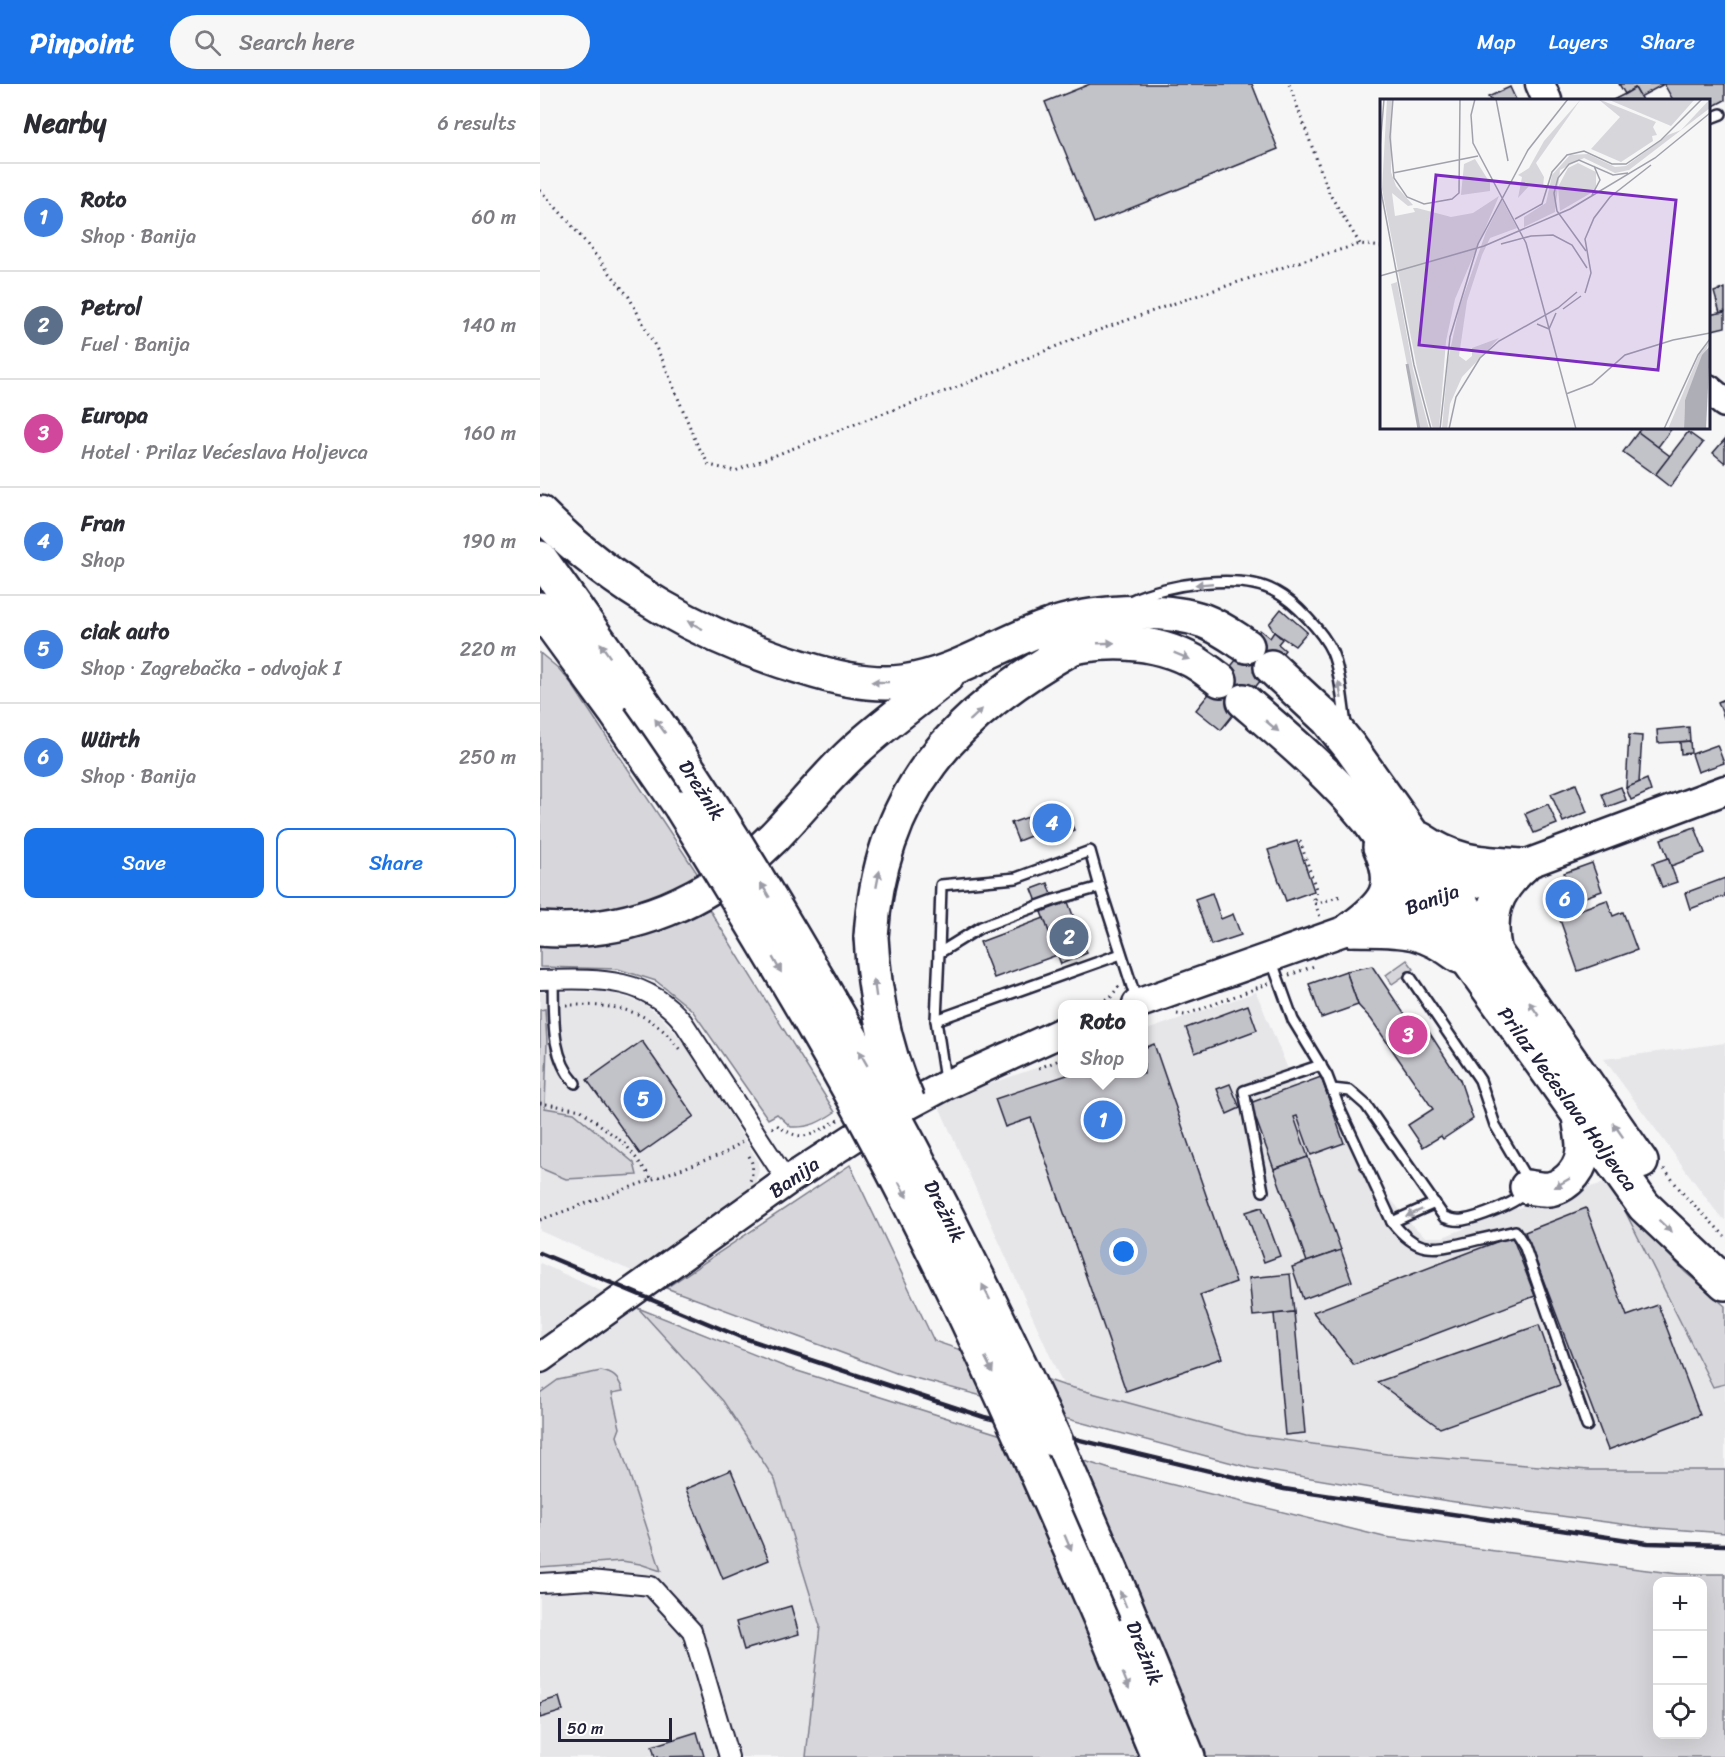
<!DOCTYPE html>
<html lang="en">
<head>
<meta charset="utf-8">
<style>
  :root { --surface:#fff; --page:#f7f7f7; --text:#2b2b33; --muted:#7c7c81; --line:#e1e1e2; --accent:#1a73e8 }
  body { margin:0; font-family:Sriracha,sans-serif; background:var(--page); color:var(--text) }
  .controls { position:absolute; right:18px; bottom:18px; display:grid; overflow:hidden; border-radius:12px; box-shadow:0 6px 24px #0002 }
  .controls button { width:54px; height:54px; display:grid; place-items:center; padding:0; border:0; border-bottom:2px solid var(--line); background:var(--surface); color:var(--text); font:30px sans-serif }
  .scale { position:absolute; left:18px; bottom:15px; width:114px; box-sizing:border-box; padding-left:6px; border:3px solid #22223b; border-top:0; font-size:16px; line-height:21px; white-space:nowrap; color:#22223b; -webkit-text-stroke:4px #fff; paint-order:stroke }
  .you { position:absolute; left:584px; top:1168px; width:21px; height:21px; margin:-15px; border:4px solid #fff; border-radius:50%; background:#1a73e8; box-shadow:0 0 0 9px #1a73e833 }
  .badge { display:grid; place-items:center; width:39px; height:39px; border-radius:50%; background:var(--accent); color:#fff; font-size:20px; font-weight:700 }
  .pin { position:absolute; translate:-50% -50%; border:3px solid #fff; box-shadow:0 2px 6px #0006 }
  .popup { position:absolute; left:518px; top:916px; width:90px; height:78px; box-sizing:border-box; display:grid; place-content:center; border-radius:12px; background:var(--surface); filter:drop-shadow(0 2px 4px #0005); font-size:20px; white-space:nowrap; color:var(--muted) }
  .popup b { font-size:22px; color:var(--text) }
  .popup::after { content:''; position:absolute; left:50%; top:100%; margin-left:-12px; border:12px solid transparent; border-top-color:var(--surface) }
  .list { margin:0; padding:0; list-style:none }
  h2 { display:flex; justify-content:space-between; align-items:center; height:78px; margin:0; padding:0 24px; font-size:26px }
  h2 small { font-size:20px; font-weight:400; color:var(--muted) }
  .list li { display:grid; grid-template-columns:39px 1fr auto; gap:18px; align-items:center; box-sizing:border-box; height:108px; padding:0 24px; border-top:2px solid var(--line) }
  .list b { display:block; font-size:22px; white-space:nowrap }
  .list p { margin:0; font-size:20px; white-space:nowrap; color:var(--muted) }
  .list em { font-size:20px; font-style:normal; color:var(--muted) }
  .actions { display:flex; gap:12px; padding:18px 24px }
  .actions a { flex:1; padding:14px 0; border:2px solid var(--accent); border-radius:12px; text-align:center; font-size:21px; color:var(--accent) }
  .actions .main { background:var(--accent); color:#fff }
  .icon { flex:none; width:33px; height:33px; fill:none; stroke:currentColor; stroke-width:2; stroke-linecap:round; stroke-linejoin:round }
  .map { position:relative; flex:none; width:1185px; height:1673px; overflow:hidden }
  header { display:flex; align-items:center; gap:36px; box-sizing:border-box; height:84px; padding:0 30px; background:var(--accent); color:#fff }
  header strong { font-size:28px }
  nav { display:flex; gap:33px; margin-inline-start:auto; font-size:21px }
  .search { width:420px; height:54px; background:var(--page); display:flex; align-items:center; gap:15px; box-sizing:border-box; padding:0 21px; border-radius:33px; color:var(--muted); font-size:22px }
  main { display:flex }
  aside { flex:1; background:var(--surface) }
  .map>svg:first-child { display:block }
  .built { fill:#e6e6e9 }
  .green { fill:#d7d7db; stroke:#7c7c8b; stroke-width:1.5; fill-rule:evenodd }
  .building { fill:#c2c2c9; stroke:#22223b; stroke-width:1.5 }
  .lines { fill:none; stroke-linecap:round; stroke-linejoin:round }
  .lane-casing { stroke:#22223b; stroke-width:14 }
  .street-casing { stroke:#22223b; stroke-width:22 }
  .primary-casing { stroke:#22223b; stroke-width:33 }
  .highway-casing { stroke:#22223b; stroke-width:38 }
  .path { stroke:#22223b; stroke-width:3; stroke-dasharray:1.5 4.5; stroke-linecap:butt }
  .lane { stroke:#fff; stroke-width:9 }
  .street { stroke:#fff; stroke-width:18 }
  .primary { stroke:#fff; stroke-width:28 }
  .highway { stroke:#fff; stroke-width:33 }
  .rail { stroke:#22223b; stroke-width:4.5 }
  .highway-bridge-casing { stroke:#22223b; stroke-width:38; stroke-linecap:butt }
  .highway-bridge { stroke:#fff; stroke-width:33 }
  .oneway { fill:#9c9ca7 }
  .labels { text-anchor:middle; stroke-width:6; stroke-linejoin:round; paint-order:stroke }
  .street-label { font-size:20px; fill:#22223b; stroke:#fff }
  .inset-river { fill:none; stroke:#aeaeb7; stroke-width:3 }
  .inset-road { fill:none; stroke:#a1a1ac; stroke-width:1.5 }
  .view { fill:#7b2cbf; fill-opacity:0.15; stroke:#7b2cbf; stroke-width:3 }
  .inset-edge { fill:none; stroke:#22223b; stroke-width:3 }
</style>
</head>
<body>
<header>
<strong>Pinpoint</strong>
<div class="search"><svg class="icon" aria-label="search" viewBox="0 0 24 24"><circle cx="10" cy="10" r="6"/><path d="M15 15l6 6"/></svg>Search here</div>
<nav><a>Map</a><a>Layers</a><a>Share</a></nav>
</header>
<main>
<aside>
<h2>Nearby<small>6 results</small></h2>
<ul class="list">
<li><span class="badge" style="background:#3f7fe0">1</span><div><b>Roto</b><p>Shop · Banija</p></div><em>60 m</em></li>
<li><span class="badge" style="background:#5c6f8a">2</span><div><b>Petrol</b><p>Fuel · Banija</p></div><em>140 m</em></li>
<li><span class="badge" style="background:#d1479c">3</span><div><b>Europa</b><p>Hotel · Prilaz Većeslava Holjevca</p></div><em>160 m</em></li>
<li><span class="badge" style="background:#3f7fe0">4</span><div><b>Fran</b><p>Shop</p></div><em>190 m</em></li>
<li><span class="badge" style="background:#3f7fe0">5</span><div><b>ciak auto</b><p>Shop · Zagrebačka - odvojak I</p></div><em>220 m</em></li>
<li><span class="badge" style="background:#3f7fe0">6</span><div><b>Würth</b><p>Shop · Banija</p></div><em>250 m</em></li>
</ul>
<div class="actions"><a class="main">Save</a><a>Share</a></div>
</aside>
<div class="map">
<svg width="1185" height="1673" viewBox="0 0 1185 1673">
  <rect width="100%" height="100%" fill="#f6f6f7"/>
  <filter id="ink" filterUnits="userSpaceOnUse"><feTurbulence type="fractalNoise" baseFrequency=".0167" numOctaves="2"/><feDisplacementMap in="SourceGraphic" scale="12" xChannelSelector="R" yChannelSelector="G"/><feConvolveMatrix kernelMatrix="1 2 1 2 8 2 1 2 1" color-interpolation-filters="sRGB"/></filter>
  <g filter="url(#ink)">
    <!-- built -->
    <g class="built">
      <polygon points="0,908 68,908 103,919 120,932 147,962 218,1077 219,1087 213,1104 94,1188 0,1147"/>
      <polygon points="716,908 755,1002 793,1028 805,1024 849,1113 874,1143 886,1153 903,1153 974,1125 1064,1099 1082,1121 1172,1303 1185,1300 1185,1386 1049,1386 847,1370 706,1351 523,1301 397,1018 522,975 522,990 604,990 604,947"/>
      <polygon points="1185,959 1185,1136 1178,1130 1064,975"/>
      <polygon points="0,1179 98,1224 183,1317 235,1396 280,1542 266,1673 0,1673"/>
    </g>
    <!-- green -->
    <g class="green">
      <path d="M0 569 19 585 31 599 159 792C104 821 63 831 0 828Z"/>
      <path d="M169 825 295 1028C280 1038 270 1044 251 1043L237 1030 228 1035 152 926 116 897 78 885 0 883V860L61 859 123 845Z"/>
      <polygon points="867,876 874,885 852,900 846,891"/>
      <polygon points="5,925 7,958 5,1024 34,1029 94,1079 97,1091 26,1095 0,1084 0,926"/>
      <polygon points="310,1081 394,1257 523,1301 706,1351 847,1370 1049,1386 1185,1386 1185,1449 1104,1443 908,1417 711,1384 356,1289 126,1204"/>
      <polygon points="1082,1121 1145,1188 1185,1222 1185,1300 1173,1303"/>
      <path d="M98 1224 248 1284 573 1386 844 1453 1139 1490H1185V1673H266L280 1542 235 1396 183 1317ZM1118 1498H1162V1650H1118Z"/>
      <path d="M61 1287C73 1289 79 1294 83 1307L72 1309 80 1344 77 1352 121 1487 100 1480 82 1477 0 1483V1309L18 1296Z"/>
    </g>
    <!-- building -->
    <g class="building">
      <polygon points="550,0 712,0 738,65 554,139 505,18"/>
      <polygon points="1079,0 1124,0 1100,13 1095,4 1085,10"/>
      <polygon points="1124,0 1185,0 1185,16 1168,25 1168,16 1133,16"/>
      <polygon points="970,3 976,16 950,16 948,13"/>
      <polygon points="1095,4 1102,16 1073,16 1085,10"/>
      <polygon points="1185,204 1185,227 1180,229 1174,208"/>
      <polygon points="1185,228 1185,243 1168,247 1168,231"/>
      <polygon points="1101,344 1132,344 1118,363 1098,348"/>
      <polygon points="1098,348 1130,372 1115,391 1083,368"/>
      <polygon points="1148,348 1163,359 1130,403 1115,391"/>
      <polygon points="1185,355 1185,379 1173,369"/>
      <polygon points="741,525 767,548 755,562 734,548 729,540"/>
      <polygon points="720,546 730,554 734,548 742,555 738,560 745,566 681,646 656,626"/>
      <polygon points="1185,615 1185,636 1178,618"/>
      <polygon points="1149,643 1150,657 1118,659 1117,646"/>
      <polygon points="1089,651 1102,652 1099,699 1086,704"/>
      <polygon points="1150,657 1151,669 1141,670 1140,658"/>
      <polygon points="1177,661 1184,679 1158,688 1152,670"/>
      <polygon points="1107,695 1111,707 1091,716 1086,704"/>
      <polygon points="1036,700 1047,728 1023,738 1011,710"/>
      <polygon points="1081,703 1086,716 1067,723 1062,710"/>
      <polygon points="1008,720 1017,740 994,749 985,730"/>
      <polygon points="527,729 534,746 507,756 503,747 478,757 471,739 497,730 500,739"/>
      <polygon points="1155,743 1165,769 1131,782 1121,755"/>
      <polygon points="757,757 774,807 746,817 728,766"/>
      <polygon points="1128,774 1137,798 1122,803 1113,779"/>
      <polygon points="1052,779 1062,807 1034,817 1024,789"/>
      <polygon points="1185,794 1185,812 1150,825 1145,809"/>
      <polygon points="508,799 516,822 501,828 492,805"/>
      <polygon points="1028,801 1037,827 1019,833 1009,808"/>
      <polygon points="672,809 681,835 693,830 701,851 671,861 655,815"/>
      <polygon points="1067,816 1073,832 1083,828 1097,866 1038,887 1019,833"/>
      <polygon points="528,818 547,869 521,880 501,828"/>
      <polygon points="504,834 517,871 454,894 440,858"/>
      <polygon points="832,882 873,943 880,940 889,948 920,996 933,1035 903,1055 901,1052 883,1063 868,1041 893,1025 831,935 818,921 806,887"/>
      <polygon points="806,887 818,921 781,934 769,900"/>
      <polygon points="708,921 717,946 655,969 646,944"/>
      <polygon points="102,957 154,1032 100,1070 47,996"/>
      <polygon points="614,960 696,1198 660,1211 682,1274 586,1307 491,1034 465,1043 455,1015 530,990 604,990 604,964"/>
      <polygon points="781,993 804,1059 771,1071 757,1032 754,1033 768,1073 734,1085 710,1019"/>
      <polygon points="690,1000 700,1024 687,1030 677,1005"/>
      <polygon points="768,1073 801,1166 767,1178 734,1085"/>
      <polygon points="722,1123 740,1172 724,1178 706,1128"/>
      <polygon points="1046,1124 1087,1232 1118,1221 1160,1331 1068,1366 985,1148"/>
      <polygon points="972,1152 995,1212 814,1281 773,1228"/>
      <polygon points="801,1166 812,1197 763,1215 752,1183"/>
      <polygon points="750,1190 754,1228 713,1232 709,1194"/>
      <polygon points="754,1228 765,1349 745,1351 734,1230"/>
      <polygon points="999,1241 1020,1301 900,1344 837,1298"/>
      <polygon points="191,1386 229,1476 183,1495 146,1405"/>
      <polygon points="251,1522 259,1550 204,1566 196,1538"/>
      <polygon points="19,1613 23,1627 0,1634 0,1619"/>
      <polygon points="157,1648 164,1672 115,1673 112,1662"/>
    </g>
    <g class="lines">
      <!-- lane casing -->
      <g class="lane-casing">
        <g id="lane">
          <polyline points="1168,35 1181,30"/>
          <path d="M592 516C626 500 702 488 736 508 755 518 783 548 792 568 801 590 802 617 806 640"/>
          <polyline points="399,869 401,801 476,794 550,767 560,803"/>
          <path d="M731 875 753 936 787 992 800 1026 852 1138C877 1170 893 1166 928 1158 944 1154 960 1151 975 1147L984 1161 1047 1342"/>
          <path d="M13 896C14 931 10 972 35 999"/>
          <polyline points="396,936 581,870"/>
          <polyline points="405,996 396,936 399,869 441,843 514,816 560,803 597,918"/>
          <path d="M792 1005 810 1007 826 1021 904 1133C911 1136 916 1137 923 1136 936 1134 978 1119 985 1108 988 1104 986 1099 986 1094L955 1041 940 996 870 893"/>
          <polyline points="723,1107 704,1007 781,981"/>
          <polyline points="852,1138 895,1119"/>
        </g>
      </g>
      <!-- street casing -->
      <g class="street-casing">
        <g id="street">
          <path d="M0 896C55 895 105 891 143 938L247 1097"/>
          <polyline points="0,1499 50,1496 111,1502 152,1547 189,1673"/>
        </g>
      </g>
      <!-- primary casing -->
      <g class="primary-casing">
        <g id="primary">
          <polyline points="1000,0 1007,16"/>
          <polyline points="1168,305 1185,319"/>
          <polyline points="597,920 858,828 1185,706"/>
          <polyline points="0,1274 247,1097 344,1034 406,1001 522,948"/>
        </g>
      </g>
      <!-- highway casing -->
      <g class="highway-casing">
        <g id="highway">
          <path d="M0 429C73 503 165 555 264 584 295 594 330 602 363 598 415 591 458 560 507 543 548 528 622 522 664 537 680 543 693 553 707 562"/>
          <polyline points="0,474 99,613"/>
          <polyline points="0,525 76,629 141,723"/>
          <path d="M514 567C558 556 607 554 649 575 660 580 670 589 680 596"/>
          <polyline points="731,583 788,636 810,663 913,808 1101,1078"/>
          <path d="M704 617C748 655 791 691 828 736L1104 1122 1185 1199"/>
          <path d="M880 755C917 780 940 779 983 782"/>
          <path d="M0 845C89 852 171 816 234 753 259 727 282 698 308 673 339 643 374 619 407 592"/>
          <path d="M811 845C857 846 880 842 919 872"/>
          <path d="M811 845C845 820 859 805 840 763"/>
          <path d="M331 853C340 708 413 631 535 562"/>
          <path d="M955 869C947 831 954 808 983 782"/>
          <path d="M987 1103C994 1104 1003 1106 1010 1105 1029 1101 1043 1083 1043 1064 1043 1053 1040 1042 1039 1031"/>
          <polyline points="515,1356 574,1493 648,1673"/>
          <polyline points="564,1543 618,1673"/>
        </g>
      </g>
      <!-- path -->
      <g class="path">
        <polyline points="749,0 789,109 820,160"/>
        <polyline points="0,106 30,139 89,213 123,277 156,358 169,381 195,387 328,335 417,303 534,255 638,218 765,176 820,160 842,163"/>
        <polyline points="760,757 776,805 777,813 774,816"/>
        <polyline points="771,808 780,833"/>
        <polyline points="775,820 801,812"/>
        <polyline points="749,891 777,881"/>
        <polyline points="554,920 571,913 579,902"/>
        <path d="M26 921C58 921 93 921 119 943 128 950 134 959 141 967"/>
        <polyline points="637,930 645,931 730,899"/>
        <polyline points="499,984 522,975"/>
        <polyline points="0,1019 41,1026 86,1061 112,1095"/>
        <path d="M232 1044 237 1041C264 1061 272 1050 298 1036"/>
        <path d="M209 1072C214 1080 213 1089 210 1097"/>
        <polyline points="1124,1085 1145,1112 1185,1152"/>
        <polyline points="0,1136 185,1069 202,1058"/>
      </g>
      <!-- lane -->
      <use href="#lane" class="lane"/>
      <!-- street -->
      <use href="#street" class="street"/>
      <!-- primary -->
      <use href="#primary" class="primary"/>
      <!-- highway -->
      <use href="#highway" class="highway"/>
      <!-- rail -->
      <polyline class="rail" points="0,1169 198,1252 444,1333 744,1405 1108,1459 1185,1461"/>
      <!-- highway-bridge casing -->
      <g class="highway-bridge-casing">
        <g id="highway-bridge">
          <path d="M99 613C154 690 203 769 251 850 349 1014 436 1183 515 1356"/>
          <path d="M141 723C208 832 276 942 336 1055 421 1214 493 1378 564 1543"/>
          <path d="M331 853C334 910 344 965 368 1018"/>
        </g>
      </g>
      <!-- highway-bridge -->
      <use href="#highway-bridge" class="highway-bridge"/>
    </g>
    <!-- one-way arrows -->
    <defs><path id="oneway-solid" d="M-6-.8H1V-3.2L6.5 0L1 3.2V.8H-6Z" transform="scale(1.5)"/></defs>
    <g class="oneway">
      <use href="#oneway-solid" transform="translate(664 500) rotate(175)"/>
      <use href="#oneway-solid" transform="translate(155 541) rotate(-152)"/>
      <use href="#oneway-solid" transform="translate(566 559) rotate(-2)"/>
      <use href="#oneway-solid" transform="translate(65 566) rotate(-125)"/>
      <use href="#oneway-solid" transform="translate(642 572) rotate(22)"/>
      <use href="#oneway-solid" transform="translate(340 598) rotate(-179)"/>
      <use href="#oneway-solid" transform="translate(800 606) rotate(-100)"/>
      <use href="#oneway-solid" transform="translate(436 631) rotate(-43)"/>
      <use href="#oneway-solid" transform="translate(120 642) rotate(-126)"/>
      <use href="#oneway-solid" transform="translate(732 642) rotate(40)"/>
      <use href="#oneway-solid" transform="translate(338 795) rotate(-79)"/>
      <use href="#oneway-solid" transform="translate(225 806) rotate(-121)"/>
      <use href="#oneway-solid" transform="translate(237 881) rotate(60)"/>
      <use href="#oneway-solid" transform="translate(335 904) rotate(-98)"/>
      <use href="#oneway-solid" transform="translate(994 925) rotate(-125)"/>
      <use href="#oneway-solid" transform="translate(323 974) rotate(-120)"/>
      <use href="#oneway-solid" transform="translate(1078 1046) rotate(-125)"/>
      <use href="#oneway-solid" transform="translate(1022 1099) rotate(150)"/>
      <use href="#oneway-solid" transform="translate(363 1106) rotate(62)"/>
      <use href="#oneway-solid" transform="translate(874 1129) rotate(156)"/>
      <use href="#oneway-solid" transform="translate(1125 1142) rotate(44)"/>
      <use href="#oneway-solid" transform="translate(446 1208) rotate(-117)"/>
      <use href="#oneway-solid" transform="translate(449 1281) rotate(64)"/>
      <use href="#oneway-solid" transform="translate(528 1459) rotate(67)"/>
      <use href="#oneway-solid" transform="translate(583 1515) rotate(-112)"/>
      <use href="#oneway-solid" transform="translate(586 1597) rotate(68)"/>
    </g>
  </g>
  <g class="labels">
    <!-- street labels -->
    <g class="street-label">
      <text transform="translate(162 706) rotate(57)" y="7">Drežnik</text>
      <text transform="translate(892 815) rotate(-20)" y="7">Banija</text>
      <text transform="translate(1028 1015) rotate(54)" y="7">Prilaz Većeslava Holjevca</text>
      <text transform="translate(254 1093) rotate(-35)" y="7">Banija</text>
      <text transform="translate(405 1127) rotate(63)" y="7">Drežnik</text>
      <text transform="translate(605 1569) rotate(68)" y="7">Drežnik</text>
    </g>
  </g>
  <!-- overview -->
  <g transform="translate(840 15)">
    <rect width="330" height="330" fill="#f6f6f7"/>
    <path d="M7 0H12L11 73 16 87 33 106 28 107 12 94 15 117 35 113 33 109H37L71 118 93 114 119 97 75 200 66 242 59 330H53L37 269 2 90ZM201 0 156 64 164 78 163 88 149 87 138 99 142 78 138 76 149 69 164 42ZM218 0 276 23 273 28 277 36 272 37 273 42 241 63 211 50 240 18ZM227 0H315L291 27ZM330 0V9L249 71 235 74 204 59 180 71 175 113 144 128V118L166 104 172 76 190 56 208 55 235 68 246 67 288 36 301 31ZM95 60 110 84V92L81 96 84 65ZM198 64 216 73V91L180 112 178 88 188 69ZM122 101 137 129 110 139 102 156 87 202 79 257 86 262 92 257V249L119 239 82 278 70 305 67 330H62L68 261 79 210 106 133ZM17 183 33 270 49 330H40L11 185ZM330 242 305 301 304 330H288L319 256Z" fill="#d7d7db"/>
    <path d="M330 247 326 330H304L305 301 322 256Z" fill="#aeaeb7"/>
    <path class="inset-river" d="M27 265 39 330"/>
    <path class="inset-road" d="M13 0 10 38 14 79 27 98 44 105 72 100 79 94 80 0M95 0 91 16 93 44 146 144 196 330M116 0 128 62M0 49 4 0M13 74 98 57M0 87 34 266 51 330M212 96 220 81 214 67M135 120 162 105 172 73 187 56 204 52 232 65H246L281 41 322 0M121 145 151 137 173 136 192 146 207 169M206 152 177 112 174 94 178 79 189 65 199 61 233 76 248 74M0 177 104 147 190 110 275 59 330 14M205 194 211 174 205 140 214 119 230 98 271 66M183 210 201 197M157 225 169 230 176 214M186 295 212 285 245 256 293 241 330 234M60 330 70 238 98 145 148 51 188 0M69 330 76 298 100 259 119 242 178 209 197 193M284 330 318 256 330 240"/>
    <path class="view" d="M56 76 296 101 278 271 39 246Z"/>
    <rect width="330" height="330" class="inset-edge"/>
  </g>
</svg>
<div class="controls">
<button>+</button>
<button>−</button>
<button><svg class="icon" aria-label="locate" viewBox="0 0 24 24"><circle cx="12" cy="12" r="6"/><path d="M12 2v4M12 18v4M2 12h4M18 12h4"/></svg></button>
</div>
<div class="scale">50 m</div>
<div class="you"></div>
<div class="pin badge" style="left:563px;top:1036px;background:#3f7fe0">1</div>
<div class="popup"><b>Roto</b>Shop</div>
<div class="pin badge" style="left:529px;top:853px;background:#5c6f8a">2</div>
<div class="pin badge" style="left:868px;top:951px;background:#d1479c">3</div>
<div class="pin badge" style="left:512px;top:739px;background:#3f7fe0">4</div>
<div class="pin badge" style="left:103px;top:1015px;background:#3f7fe0">5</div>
<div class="pin badge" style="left:1025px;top:815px;background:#3f7fe0">6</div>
</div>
</main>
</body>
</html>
